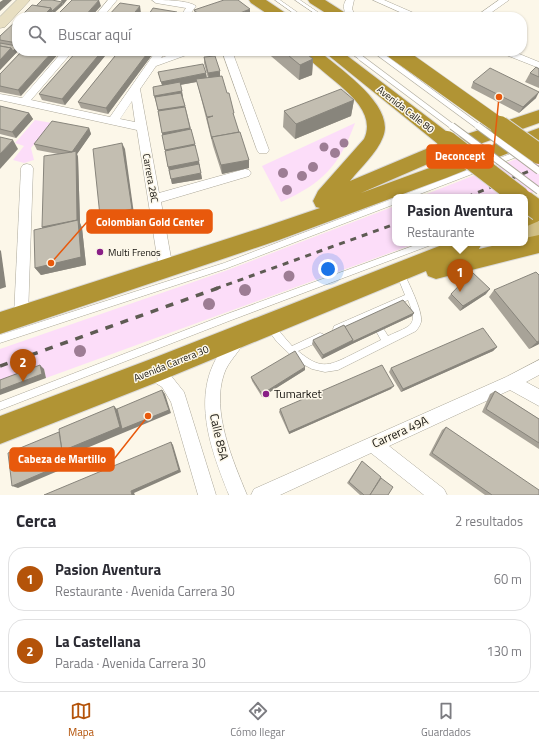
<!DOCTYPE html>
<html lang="es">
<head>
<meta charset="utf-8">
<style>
  :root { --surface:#fff; --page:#f7f7f7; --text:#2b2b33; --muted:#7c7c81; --line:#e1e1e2; --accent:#b45309 }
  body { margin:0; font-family:"Titillium Web",sans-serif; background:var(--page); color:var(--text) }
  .you { position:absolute; left:328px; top:269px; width:14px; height:14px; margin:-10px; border:3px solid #fff; border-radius:50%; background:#1a73e8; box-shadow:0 0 0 6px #1a73e833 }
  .badge { display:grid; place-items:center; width:26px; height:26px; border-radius:50%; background:var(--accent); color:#fff; font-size:13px; font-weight:700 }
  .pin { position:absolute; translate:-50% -33px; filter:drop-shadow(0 1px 2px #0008) }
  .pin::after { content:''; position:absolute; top:21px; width:14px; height:12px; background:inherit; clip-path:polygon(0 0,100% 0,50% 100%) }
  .popup { position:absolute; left:392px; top:194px; width:136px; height:52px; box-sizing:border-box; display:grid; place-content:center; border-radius:8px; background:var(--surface); filter:drop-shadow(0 1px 3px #0005); font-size:13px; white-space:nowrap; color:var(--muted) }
  .popup b { font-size:15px; color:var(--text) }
  .popup::after { content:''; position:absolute; left:50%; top:100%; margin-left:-8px; border:8px solid transparent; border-top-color:var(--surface) }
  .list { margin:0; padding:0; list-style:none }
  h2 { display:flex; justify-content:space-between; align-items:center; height:52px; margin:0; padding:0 16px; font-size:17px }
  h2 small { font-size:13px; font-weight:400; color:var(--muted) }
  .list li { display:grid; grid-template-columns:26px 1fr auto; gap:12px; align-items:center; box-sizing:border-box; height:64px; margin:0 8px 8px; padding:0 8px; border:1px solid var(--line); border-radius:16px }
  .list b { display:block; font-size:15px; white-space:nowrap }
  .list p { margin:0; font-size:13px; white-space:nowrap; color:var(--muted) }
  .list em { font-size:13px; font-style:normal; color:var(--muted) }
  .icon { flex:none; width:22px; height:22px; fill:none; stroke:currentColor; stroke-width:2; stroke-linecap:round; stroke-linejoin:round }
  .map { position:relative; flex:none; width:539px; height:495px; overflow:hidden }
  .search { position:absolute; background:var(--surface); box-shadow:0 1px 3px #0004; left:12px; right:12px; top:12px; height:44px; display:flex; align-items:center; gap:10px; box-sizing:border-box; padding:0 14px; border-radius:16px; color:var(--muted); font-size:15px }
  .sheet { height:196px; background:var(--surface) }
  nav { display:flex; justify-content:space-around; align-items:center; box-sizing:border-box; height:56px; border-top:1px solid var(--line); background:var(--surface); font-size:11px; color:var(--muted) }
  nav a { display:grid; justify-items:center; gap:2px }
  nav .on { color:var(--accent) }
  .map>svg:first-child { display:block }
  .green { fill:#fcddf9 }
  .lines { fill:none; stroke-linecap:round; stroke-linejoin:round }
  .lane-casing { stroke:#aca89a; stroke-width:1 }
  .street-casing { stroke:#aca89a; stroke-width:1 }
  .secondary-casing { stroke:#aca89a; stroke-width:1 }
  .primary-casing { stroke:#dad9d9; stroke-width:1 }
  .highway-casing { stroke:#dad9d9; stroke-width:2 }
  .lane { fill:#fff; fill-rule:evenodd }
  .street { fill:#fff; fill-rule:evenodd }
  .secondary { fill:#e8dfc2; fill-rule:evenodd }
  .primary { fill:#d0bf85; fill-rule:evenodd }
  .highway { fill:#b19434; fill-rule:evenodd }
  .rail-far1 { stroke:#5e5b53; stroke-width:3; stroke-dasharray:6 6; stroke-linecap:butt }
  .rail { stroke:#5e5b53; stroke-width:3.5; stroke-dasharray:8 8; stroke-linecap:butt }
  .lane-bridge-far1-casing { stroke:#aca89a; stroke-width:6; stroke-linecap:butt }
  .lane-bridge-casing { stroke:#aca89a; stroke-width:8; stroke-linecap:butt }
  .highway-bridge-far1-casing { stroke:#dad9d9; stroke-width:17; stroke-linecap:butt }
  .highway-bridge-casing { stroke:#dad9d9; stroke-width:22; stroke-linecap:butt }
  .lane-bridge-far1 { stroke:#fff; stroke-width:5 }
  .lane-bridge { stroke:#fff; stroke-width:6 }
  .highway-bridge-far1 { stroke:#b19434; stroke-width:16 }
  .highway-bridge { stroke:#b19434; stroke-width:20 }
  .tree { fill:#9d7d94 }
  .wall { fill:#a8a398 }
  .shaded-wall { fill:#88857c }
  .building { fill:#c3beb1; stroke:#88857c }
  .poi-dot { fill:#891f86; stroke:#fcf7e9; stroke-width:1.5 }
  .labels { text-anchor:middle; stroke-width:3; stroke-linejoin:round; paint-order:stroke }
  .street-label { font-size:10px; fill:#16140f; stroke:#fcf7e9 }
  .poi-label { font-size:10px; fill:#16140f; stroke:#fcf7e9; text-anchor:start }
  .near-poi-label { font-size:12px; fill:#16140f; stroke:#fcf7e9; text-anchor:start }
  .near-street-label { font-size:12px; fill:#16140f; stroke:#fcf7e9 }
  .leader { fill:none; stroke:#e8590c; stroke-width:1.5 }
  .callout-dot { fill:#e8590c; stroke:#fcf7e9; stroke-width:1.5 }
  .callout { fill:#e8590c; stroke:#e8590c; stroke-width:1.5 }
  .callout-label { font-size:11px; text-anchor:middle; font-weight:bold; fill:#fff }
</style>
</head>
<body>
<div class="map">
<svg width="539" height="495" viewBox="0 0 539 495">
  <rect width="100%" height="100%" fill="#fcf7e9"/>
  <!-- green -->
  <g class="green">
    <polygon points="35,120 52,123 31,148 34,160 24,163 13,160 24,146 15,143"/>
    <path d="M355 123C339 166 323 183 281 202L262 166Z"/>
    <polygon points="539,150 539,189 525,197 419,197"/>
    <polygon points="395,206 395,243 417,243 46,378 44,369 0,386 0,349 225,271"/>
  </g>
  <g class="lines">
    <!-- lane casing -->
    <g class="lane-casing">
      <g id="lane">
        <polygon points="275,0 280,0 304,17 299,17"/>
        <polygon points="295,0 300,0 325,17 320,17"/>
        <polygon points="348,51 354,51 364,58 363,59 359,59"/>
        <polygon points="518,151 520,151 523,153 522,155 412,197 402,197 403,195"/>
        <polygon points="395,198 395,204 225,269 0,343 0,335 224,263"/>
        <polygon points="421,243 432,243 431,245 229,321 0,410 0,402 227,314"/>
        <path d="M400 270 403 271C408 282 423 311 421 322 420 326 418 328 416 331L338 370 325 372 312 369 297 361 277 342 266 327 267 324 270 323 273 324 292 346 320 333 323 334 324 337 323 340 298 351C320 369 327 367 351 355 361 350 371 345 381 340L376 331 377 328 380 327 383 328 388 336C411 325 419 327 408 300L337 333 334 332 333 329 334 326 405 295 396 273 397 271Z"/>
      </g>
    </g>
    <!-- street casing -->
    <g class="street-casing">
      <g id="street">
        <polygon points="108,0 117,0 103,17 94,17"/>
        <path d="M152 0C163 0 188 0 196 6L188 17H180L186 8 156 3Z"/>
        <path d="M346 0H354L352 9 356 17H348C344 11 342 6 346 0Z"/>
        <polygon points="373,0 384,0 423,17 411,17"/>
        <polygon points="499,0 509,0 485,17 475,17"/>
        <path d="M63 51H73L31 100 110 117 156 51H166L161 58 180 51H194L192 53 156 66 140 89 159 193 245 169 249 170 251 173 249 176 161 202 173 269 171 273 166 275 161 273 159 269 137 130 0 100V94L22 98ZM132 101 135 122 120 119Z"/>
        <polygon points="222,51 232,51 269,150 267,153 259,153 257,150"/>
        <polygon points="421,51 431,51 425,55 422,54"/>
        <polygon points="499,51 512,51 539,62 539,68 501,53"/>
        <polygon points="27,164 31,165 33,168 28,316 26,321 21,322 16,321 14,316 21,168 23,165"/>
        <path d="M239 331 244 333 246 338C241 351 228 361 224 374 211 411 233 461 247 495H229C211 450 190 395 221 351 226 344 231 334 239 331Z"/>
        <polygon points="539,360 539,375 526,382 539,389 539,406 510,390 389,446 444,489 447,495 424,495 371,453 280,495 251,495 254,489 506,377"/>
        <polygon points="151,365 172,377 184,392 216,495 198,495 171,402 162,387 146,377 143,372 146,367"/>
      </g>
    </g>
    <!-- secondary casing -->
    <g class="secondary-casing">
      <polygon id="secondary" points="17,0 30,0 5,27 0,28 0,17"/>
    </g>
    <!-- primary casing -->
    <g class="primary-casing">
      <polygon id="primary" points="525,212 532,214 539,222 539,244 532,242 525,234"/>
    </g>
    <!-- highway casing -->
    <g class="highway-casing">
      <g id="highway">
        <polygon points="249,0 266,0 287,14 289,17 272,17 251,3"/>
        <polygon points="308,0 325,0 347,14 349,17 332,17 310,3"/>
        <path d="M302 51H319C340 69 396 106 383 137 377 153 361 167 350 181L438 144 323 51H341L455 138 539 110V123L446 156 361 193 539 128V141L446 178 279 240 0 334V312L267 226 320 208 316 207 313 201 318 191 364 139C381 103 320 76 302 51Z"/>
        <polygon points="539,203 539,221 525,227 525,209"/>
        <polygon points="539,235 539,253 436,279 428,276 426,271 160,381 0,444 0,416 151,359 447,243 482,243 479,249 505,243 525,243 525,238"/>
      </g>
    </g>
    <!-- lane -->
    <use href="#lane" class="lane"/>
    <!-- street -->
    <use href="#street" class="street"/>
    <!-- secondary -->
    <use href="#secondary" class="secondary"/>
    <!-- primary -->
    <use href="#primary" class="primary"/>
    <!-- highway -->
    <use href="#highway" class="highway"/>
    <!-- rail-far1 -->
    <g class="rail-far1">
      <polyline points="467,197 539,167"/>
      <polyline points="215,289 395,224"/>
    </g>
    <!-- rail -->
    <polyline class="rail" points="0,366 218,288"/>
    <!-- lane-bridge-far1 casing -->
    <g class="lane-bridge-far1-casing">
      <g id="lane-bridge-far1">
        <polyline points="377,52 479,127"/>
        <polyline points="361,58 453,127"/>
      </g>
    </g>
    <!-- lane-bridge casing -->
    <g class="lane-bridge-casing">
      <g id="lane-bridge">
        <polyline points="452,126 539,191"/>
        <polyline points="478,126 539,171"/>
      </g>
    </g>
    <!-- highway-bridge-far1 casing -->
    <g class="highway-bridge-far1-casing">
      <polyline id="highway-bridge-far1" points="394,51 501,127"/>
    </g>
    <!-- highway-bridge casing -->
    <g class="highway-bridge-casing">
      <g id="highway-bridge">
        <polyline points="500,126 539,154"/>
        <polyline points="447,141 520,197"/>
        <polyline points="525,201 539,211"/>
      </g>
    </g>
    <!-- lane-bridge-far1 -->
    <use href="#lane-bridge-far1" class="lane-bridge-far1"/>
    <!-- lane-bridge -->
    <use href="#lane-bridge" class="lane-bridge"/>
    <!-- highway-bridge-far1 -->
    <use href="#highway-bridge-far1" class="highway-bridge-far1"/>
    <!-- highway-bridge -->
    <use href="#highway-bridge" class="highway-bridge"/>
  </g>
  <!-- trees -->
  <g class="tree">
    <circle cx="344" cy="143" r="4.5"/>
    <circle cx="324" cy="147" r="4.5"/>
    <circle cx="335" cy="153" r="5"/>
    <circle cx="313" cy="167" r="5"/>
    <circle cx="283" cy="173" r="5"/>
    <circle cx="302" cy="176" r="5"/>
    <circle cx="287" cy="190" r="5"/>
    <circle cx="289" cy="276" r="5.5"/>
    <circle cx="245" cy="290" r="6"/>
    <circle cx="209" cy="304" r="6"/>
    <circle cx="80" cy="351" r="6"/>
  </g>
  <!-- wall -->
  <g class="wall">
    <polygon points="194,10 250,17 195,17"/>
    <polygon points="17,22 17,51 18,51 0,70 0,36"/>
    <polygon points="22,51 21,96 0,92 0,74"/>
    <polygon points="77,51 109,51 65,105 42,100 39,94"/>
    <polygon points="119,51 155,51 108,114 81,108 78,102"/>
    <polygon points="265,51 303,51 313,59 312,75 299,80"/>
    <polygon points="204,57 220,76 239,132 249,160 249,168 222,174 213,146 197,82 180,85 195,145 202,179 172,184 168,167 158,111 156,102 162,85 158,72 206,73 207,78 208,78 204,63"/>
    <polygon points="539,69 539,88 525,82 530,73"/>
    <polygon points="473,82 536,98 519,113 471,88"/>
    <polygon points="354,100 351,116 295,139 283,127 284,111"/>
    <polygon points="0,106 29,113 33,119 16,138 0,134"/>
    <polygon points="89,128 91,134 77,154 78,157 80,223 82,228 86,265 41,275 35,268 43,228 42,227 58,154 37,150 34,144"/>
    <polygon points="539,275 539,344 529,349 489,297 494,290"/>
    <polygon points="451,294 486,294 460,311 448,298"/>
    <polygon points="414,313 412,316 352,344 322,359 312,344 313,340"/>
    <polygon points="497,347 493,351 401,392 389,372 391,368"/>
    <polygon points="305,370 262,397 252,381 251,377"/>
    <polygon points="391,389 289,434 279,412 280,409"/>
    <polygon points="495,391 539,419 539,449 482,412 490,394"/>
    <polygon points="446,427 539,495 485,495 429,455 442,430"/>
    <polygon points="362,461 388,495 360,495 347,483"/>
  </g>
  <!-- shaded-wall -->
  <g class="shaded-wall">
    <polygon points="3,0 12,0 0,11 0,2"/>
    <polygon points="61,0 67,0 63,5"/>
    <polygon points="99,0 101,6 91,17 84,17"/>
    <polygon points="62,2 63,5 53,14 52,11"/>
    <polygon points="140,6 141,13 138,17 131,17"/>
    <polygon points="51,8 53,14 51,17 42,17"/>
    <polygon points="250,9 250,17 230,17"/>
    <polygon points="177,12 178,17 174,17"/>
    <polygon points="17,47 17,51 18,51 0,70 0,60 11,48"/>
    <polygon points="53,51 61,51 21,96 18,90"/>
    <polygon points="102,51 109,51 65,105 62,99"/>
    <polygon points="149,51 155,51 108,114 106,108"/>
    <polygon points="313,59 312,75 299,80 300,65"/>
    <polygon points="220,71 220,77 209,79 208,73"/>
    <polygon points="206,73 207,80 163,88 161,82"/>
    <polygon points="182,91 183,97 156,102 154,96"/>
    <polygon points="539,92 536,98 519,113 523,107"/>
    <polygon points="354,100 351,116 295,139 296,124"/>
    <polygon points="185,106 186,112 160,116 158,110"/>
    <polygon points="29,113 33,119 16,138 12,132"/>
    <polygon points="89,128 91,134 77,154 78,157 80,223 82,228 86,265 41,275 35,268 45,232 42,227 72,152"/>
    <polygon points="190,128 191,134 164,139 162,133"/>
    <polygon points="13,140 18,149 0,169 0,154"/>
    <polygon points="122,143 125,149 134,214 103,221 100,216"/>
    <polygon points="195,144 196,150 166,155 165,150"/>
    <polygon points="249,160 249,168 222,174 221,165"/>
    <polygon points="199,161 200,167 170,173 168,167"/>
    <polygon points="201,173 202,179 172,184 171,179"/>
    <polygon points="0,250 1,251 6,287 0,289"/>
    <polygon points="490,289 486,294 460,311 463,306"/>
    <polygon points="414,313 412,316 352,344 322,359 323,355 353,340"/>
    <polygon points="539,341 539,344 529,349 537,342"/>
    <polygon points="497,347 493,351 401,392 403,389"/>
    <polygon points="40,365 44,369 46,378 0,395 0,390"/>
    <polygon points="305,367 305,370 262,397 262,394"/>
    <polygon points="394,386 391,389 289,434 289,432"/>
    <polygon points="162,390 165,394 171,413 70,455 72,465 18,488 12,486 62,451 114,406 120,412"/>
    <polygon points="171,442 173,445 181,472 134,493 135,495 132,495 131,491"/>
  </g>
  <!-- building -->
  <g class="building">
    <polygon points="42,0 52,0 62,2 52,11 51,8 36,6"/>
    <polygon points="72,0 99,0 84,17 55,17"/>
    <polygon points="224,0 238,0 250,9 230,17 202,17 194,10"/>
    <polygon points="120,3 140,6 131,17 107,17"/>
    <polygon points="32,5 51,8 42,17 20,17"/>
    <polygon points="153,8 177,12 174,17 147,17"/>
    <polygon points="15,22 17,22 17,43 0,40 0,36"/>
    <polygon points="0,43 17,46 17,47 13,51 11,48 0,46"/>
    <polygon points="0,46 11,48 0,60"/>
    <polygon points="22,51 53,51 18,90 0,86 0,74"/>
    <polygon points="77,51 102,51 62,99 39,94"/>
    <polygon points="119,51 149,51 106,108 78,102"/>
    <polygon points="283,51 303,51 313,59 300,65"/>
    <polygon points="215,56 220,71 208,73 204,57"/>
    <polygon points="203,64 206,73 161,82 158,72"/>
    <polygon points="536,67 539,69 539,77 530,73"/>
    <polygon points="490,68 539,92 523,107 473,82"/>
    <polygon points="222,76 227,93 229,93 234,113 233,113 239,132 212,137 212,139 207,118 213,116 207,117 196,79"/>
    <polygon points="180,82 182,91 154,96 153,87"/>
    <polygon points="341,89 354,100 296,124 284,111"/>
    <polygon points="181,93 185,106 158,110 155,97"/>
    <polygon points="0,106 29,113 12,132 0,129"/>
    <polygon points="185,107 190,128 162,133 158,111"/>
    <polygon points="52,121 89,128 72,152 76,151 77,220 42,227 44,156 72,152 34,144"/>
    <polygon points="191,129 195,144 165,150 162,135"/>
    <polygon points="240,132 249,160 221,165 212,137"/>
    <polygon points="0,137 13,140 0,154"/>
    <polygon points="122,143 132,209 100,216 93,149"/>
    <polygon points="195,145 199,161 168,167 165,151"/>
    <polygon points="199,164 201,173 171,179 169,170"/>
    <polygon points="78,220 81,257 35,268 34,230"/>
    <polygon points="472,272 490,289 463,306 451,294"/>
    <polygon points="536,272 539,275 539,341 537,342 494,290"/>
    <polygon points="403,300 414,313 352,342 353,340 344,327"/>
    <polygon points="344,325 353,340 323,355 313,340"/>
    <polygon points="483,328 497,347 403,389 391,368"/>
    <polygon points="295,351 305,367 262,394 251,377"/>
    <polygon points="40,365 42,374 0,390 0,380"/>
    <polygon points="382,365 394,386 289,432 280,409"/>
    <polygon points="162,390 169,410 122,429 117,409"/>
    <polygon points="495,391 539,419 539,443 486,409"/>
    <polygon points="114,406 120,427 62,451 59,429"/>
    <polygon points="446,427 539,490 539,495 492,495 432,453"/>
    <polygon points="59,432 62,451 66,453 68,462 12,486 8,453"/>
    <polygon points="171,442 179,470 131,491 132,495 44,495"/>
    <polygon points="362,461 381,477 370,495 364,495 349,482"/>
    <polygon points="381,478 393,487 388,495 370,495"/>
  </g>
  <!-- markers -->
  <g class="poi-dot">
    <circle cx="100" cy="252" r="4"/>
    <circle cx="266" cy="394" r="4"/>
  </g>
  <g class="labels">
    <!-- street labels -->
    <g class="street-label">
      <text transform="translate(406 109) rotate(38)" y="4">Avenida Calle 80</text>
      <text transform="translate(151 178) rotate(80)" y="4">Carrera 28C</text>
      <text transform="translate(171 363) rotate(-22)" y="4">Avenida Carrera 30</text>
    </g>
    <!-- poi labels -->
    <g class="poi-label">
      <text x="108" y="256">Multi Frenos</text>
    </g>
    <!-- near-poi labels -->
    <g class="near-poi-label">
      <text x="274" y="398">Tumarket</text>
    </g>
    <!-- near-street labels -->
    <g class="near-street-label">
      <text transform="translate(400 432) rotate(-24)" y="4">Carrera 49A</text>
      <text transform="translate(219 437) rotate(77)" y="4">Calle 85A</text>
    </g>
  </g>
  <!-- callouts -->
  <path class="leader" d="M499 97L493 157M51 263L87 222M148 416L114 459"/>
  <g class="callout-dot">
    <circle cx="499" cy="97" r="4"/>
    <circle cx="51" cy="263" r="4"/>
    <circle cx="148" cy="416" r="4"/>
  </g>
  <g class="callout">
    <rect x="427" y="145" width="66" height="23" rx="4"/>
    <rect x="87" y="210" width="125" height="23" rx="4"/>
    <rect x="10" y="448" width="104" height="23" rx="4"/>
  </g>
  <g class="callout-label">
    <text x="460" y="160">Deconcept</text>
    <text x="150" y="226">Colombian Gold Center</text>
    <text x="62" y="463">Cabeza de Martillo</text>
  </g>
</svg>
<div class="you"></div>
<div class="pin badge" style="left:460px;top:292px">1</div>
<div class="popup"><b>Pasion Aventura</b>Restaurante</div>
<div class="pin badge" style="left:23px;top:382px">2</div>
<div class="search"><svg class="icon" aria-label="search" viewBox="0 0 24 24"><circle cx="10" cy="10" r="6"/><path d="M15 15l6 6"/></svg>Buscar aquí</div>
</div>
<section class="sheet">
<h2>Cerca<small>2 resultados</small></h2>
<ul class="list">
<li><span class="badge">1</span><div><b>Pasion Aventura</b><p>Restaurante · Avenida Carrera 30</p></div><em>60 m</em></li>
<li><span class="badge">2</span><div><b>La Castellana</b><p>Parada · Avenida Carrera 30</p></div><em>130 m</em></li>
</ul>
</section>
<nav>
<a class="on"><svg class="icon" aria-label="map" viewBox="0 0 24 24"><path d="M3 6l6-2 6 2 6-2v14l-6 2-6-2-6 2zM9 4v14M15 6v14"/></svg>Mapa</a>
<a><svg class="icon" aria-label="directions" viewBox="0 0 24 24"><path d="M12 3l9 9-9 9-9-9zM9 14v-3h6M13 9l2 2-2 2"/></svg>Cómo llegar</a>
<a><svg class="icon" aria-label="saved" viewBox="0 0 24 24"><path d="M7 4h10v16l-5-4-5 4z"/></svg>Guardados</a>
</nav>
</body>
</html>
